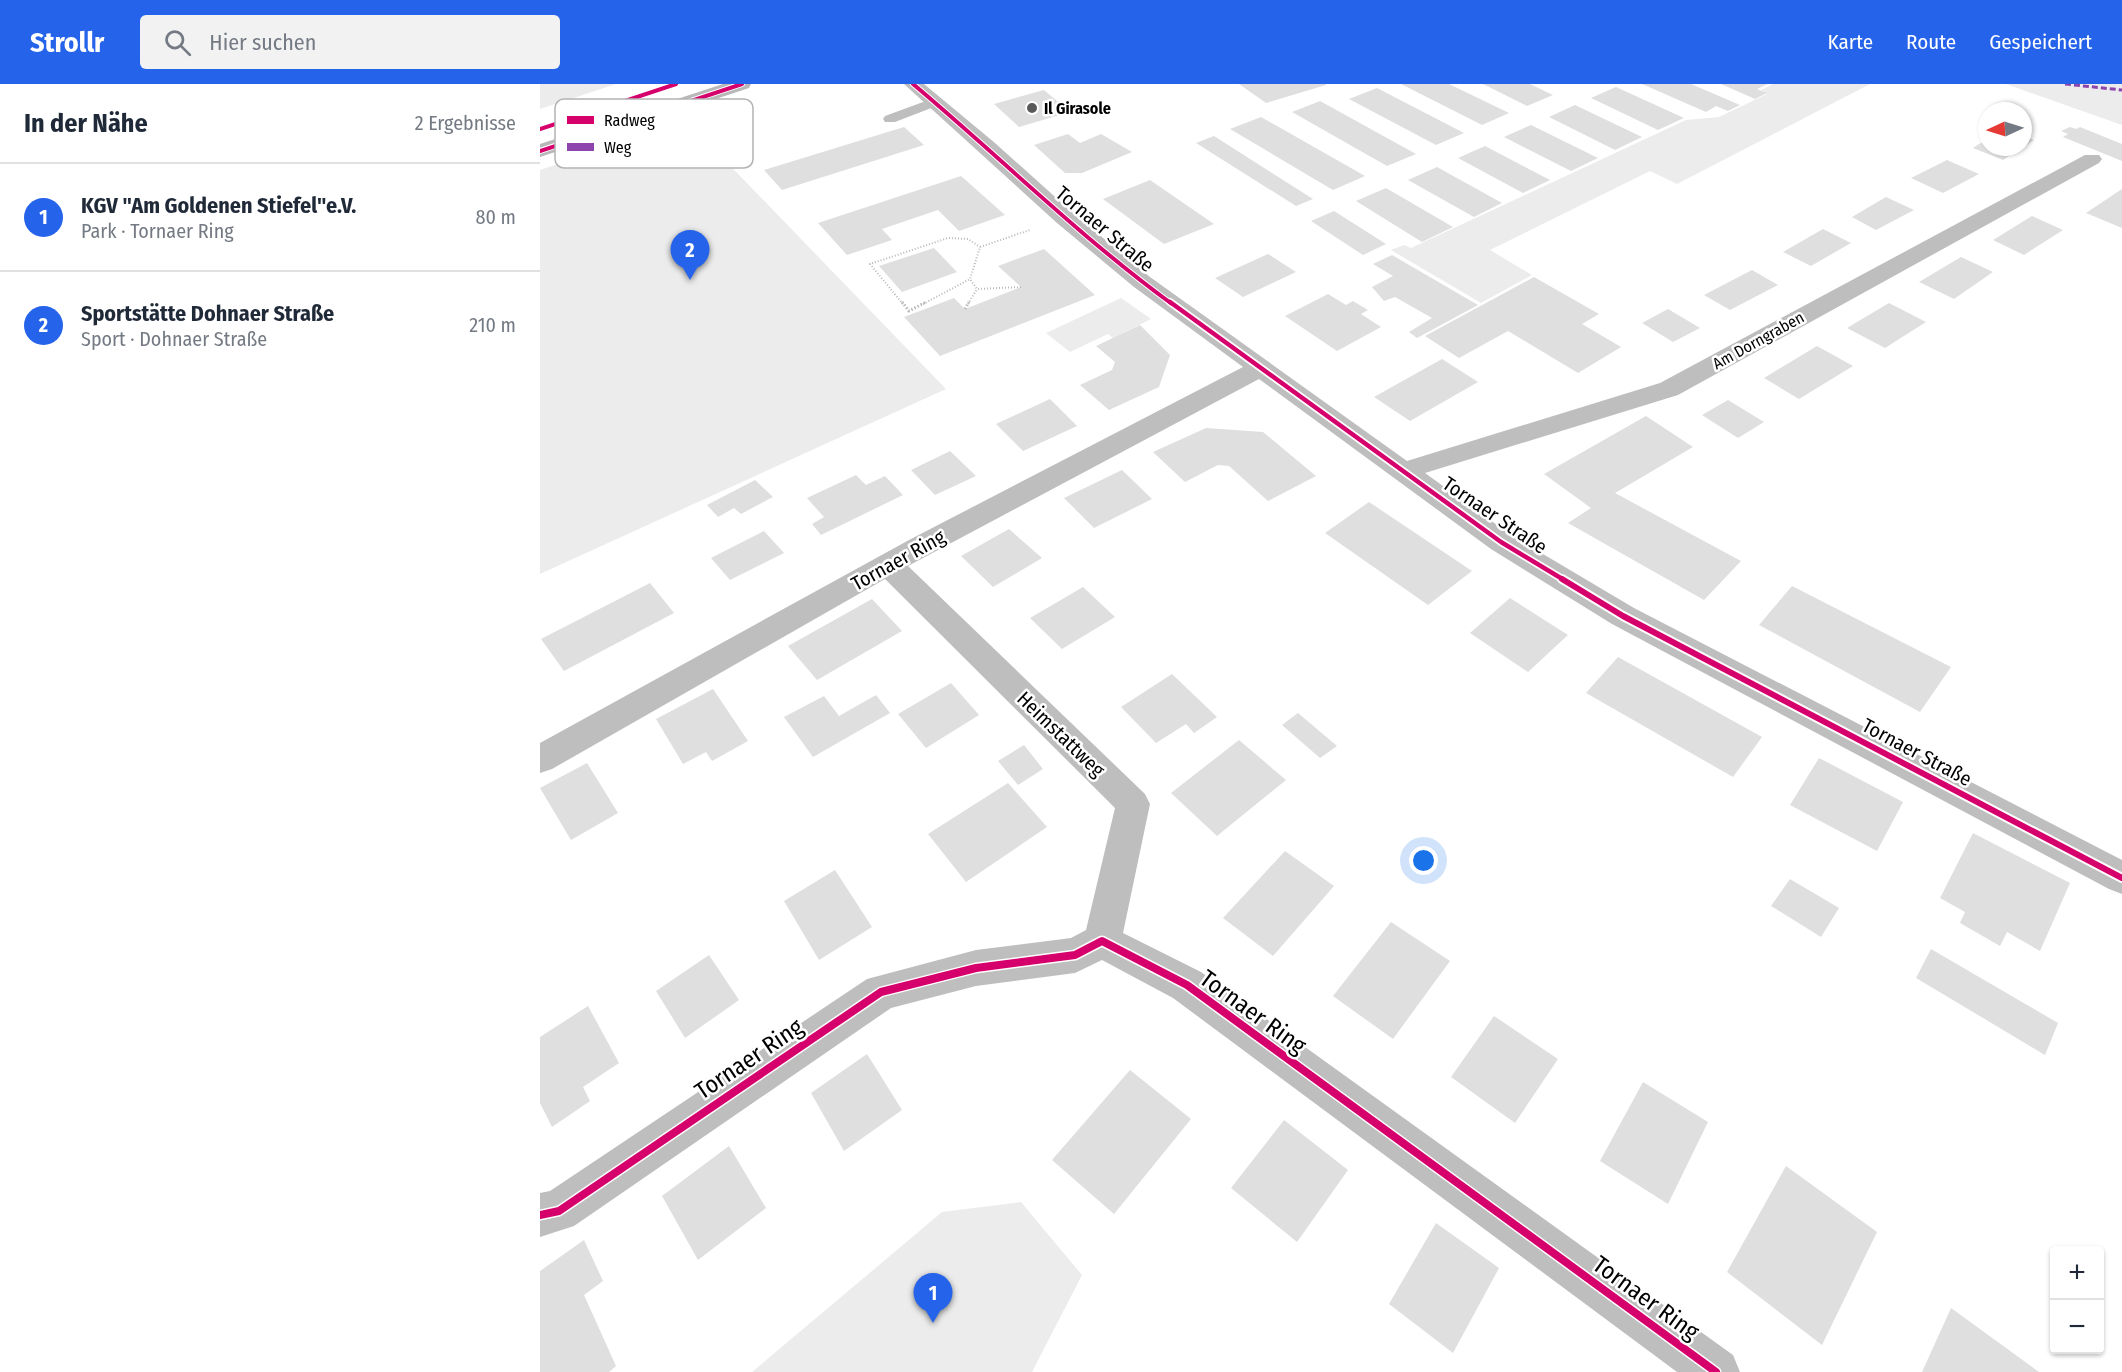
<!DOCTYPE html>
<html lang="de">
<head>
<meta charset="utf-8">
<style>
  :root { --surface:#fff; --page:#f2f2f3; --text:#1f2937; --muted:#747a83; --line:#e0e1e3; --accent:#2563eb }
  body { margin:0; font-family:"Fira Sans Condensed",sans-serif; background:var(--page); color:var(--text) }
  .controls { position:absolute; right:18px; bottom:18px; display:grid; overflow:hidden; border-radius:6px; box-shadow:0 2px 4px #0004 }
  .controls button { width:54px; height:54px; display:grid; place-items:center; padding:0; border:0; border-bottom:2px solid var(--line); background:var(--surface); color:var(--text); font:30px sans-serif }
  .compass { position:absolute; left:1438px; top:18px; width:54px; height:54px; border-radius:50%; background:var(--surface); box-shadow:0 2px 4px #0004; rotate:266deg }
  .you { position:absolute; left:884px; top:777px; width:21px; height:21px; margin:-15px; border:4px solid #fff; border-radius:50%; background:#1a73e8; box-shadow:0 0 0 9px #1a73e833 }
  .badge { display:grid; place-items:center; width:39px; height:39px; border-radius:50%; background:var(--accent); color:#fff; font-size:20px; font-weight:700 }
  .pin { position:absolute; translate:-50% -50px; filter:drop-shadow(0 2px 3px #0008) }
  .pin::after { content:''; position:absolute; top:32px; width:21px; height:18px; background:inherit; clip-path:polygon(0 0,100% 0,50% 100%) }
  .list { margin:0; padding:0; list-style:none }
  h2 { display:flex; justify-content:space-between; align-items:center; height:78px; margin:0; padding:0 24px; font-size:26px }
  h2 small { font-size:20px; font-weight:400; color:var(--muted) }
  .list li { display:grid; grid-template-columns:39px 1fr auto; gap:18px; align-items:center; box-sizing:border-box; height:108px; padding:0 24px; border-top:2px solid var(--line) }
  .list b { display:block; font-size:22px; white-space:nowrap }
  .list p { margin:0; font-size:20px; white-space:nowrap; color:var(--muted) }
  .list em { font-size:20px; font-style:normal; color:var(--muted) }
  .icon { flex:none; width:33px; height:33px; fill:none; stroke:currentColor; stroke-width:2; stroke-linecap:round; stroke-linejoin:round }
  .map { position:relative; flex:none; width:1582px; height:1288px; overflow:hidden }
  header { display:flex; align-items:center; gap:36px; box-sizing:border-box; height:84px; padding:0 30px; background:var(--accent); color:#fff }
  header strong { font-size:28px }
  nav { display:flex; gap:33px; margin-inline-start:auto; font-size:21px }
  .search { width:420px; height:54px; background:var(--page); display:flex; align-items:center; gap:15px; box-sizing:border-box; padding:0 21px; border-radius:6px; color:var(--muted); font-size:22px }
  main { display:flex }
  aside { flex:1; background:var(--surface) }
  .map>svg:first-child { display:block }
  .green { fill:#ececec }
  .building { fill:#dfdfdf }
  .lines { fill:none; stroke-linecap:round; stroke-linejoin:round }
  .path-far1 { stroke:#b9b9b9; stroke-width:2; stroke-dasharray:1 2; stroke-linecap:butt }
  .path { stroke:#b9b9b9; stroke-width:3; stroke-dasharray:1.5 2; stroke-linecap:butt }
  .service { fill:#bebebe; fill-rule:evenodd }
  .minor { fill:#bebebe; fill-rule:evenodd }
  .secondary { fill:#b8b8b8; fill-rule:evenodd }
  .quiet { stroke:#8e44ad; stroke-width:3; stroke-dasharray:6 3; stroke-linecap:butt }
  .cycleway-far3-casing { stroke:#fff; stroke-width:6 }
  .cycleway-far2-casing { stroke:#fff; stroke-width:8 }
  .cycleway-far1-casing { stroke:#fff; stroke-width:10 }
  .cycleway-casing { stroke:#fff; stroke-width:11 }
  .cycleway-far3 { stroke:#d6006c; stroke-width:4 }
  .cycleway-far2 { stroke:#d6006c; stroke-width:4.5 }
  .cycleway-far1 { stroke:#d6006c; stroke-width:6 }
  .cycleway { stroke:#d6006c; stroke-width:8 }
  .poi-dot { fill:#595959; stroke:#fff; stroke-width:2 }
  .labels { text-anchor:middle; stroke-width:5; stroke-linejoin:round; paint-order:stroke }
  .far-poi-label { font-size:16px; font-weight:bold; fill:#000; stroke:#fff; text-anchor:start }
  .far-street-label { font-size:16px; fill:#000; stroke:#fff }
  .street-label { font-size:20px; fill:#000; stroke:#fff }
  .near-street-label { font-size:24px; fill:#000; stroke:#fff }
  .key { fill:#fff; stroke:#b2b2b2; stroke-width:1.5 }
  .key-label { font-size:16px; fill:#000 }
</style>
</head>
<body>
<header>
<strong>Strollr</strong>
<div class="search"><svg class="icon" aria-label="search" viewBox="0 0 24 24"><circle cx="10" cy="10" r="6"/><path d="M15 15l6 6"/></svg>Hier suchen</div>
<nav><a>Karte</a><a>Route</a><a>Gespeichert</a></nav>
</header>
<main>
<aside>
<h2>In der Nähe<small>2 Ergebnisse</small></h2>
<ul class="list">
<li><span class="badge">1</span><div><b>KGV &quot;Am Goldenen Stiefel&quot;e.V.</b><p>Park · Tornaer Ring</p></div><em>80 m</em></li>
<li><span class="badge">2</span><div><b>Sportstätte Dohnaer Straße</b><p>Sport · Dohnaer Straße</p></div><em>210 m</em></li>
</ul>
</aside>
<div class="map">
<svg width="1582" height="1288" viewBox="0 0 1582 1288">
  <rect width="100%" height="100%" fill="#fff"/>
  <!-- green -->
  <g class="green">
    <polygon points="0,0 76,0 0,25"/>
    <polygon points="1233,0 1330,0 1137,100 1110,87 950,166 992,191 941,219 851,166 864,161 871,164 1146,36 1179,33 1227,10 1221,6"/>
    <polygon points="1466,0 1582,0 1582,41"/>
    <polygon points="147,37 406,305 0,490 0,86"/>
    <polygon points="581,214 611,235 573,254 568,250 530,268 506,249"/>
    <polygon points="481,1118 542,1191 492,1288 212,1288 402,1128"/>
  </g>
  <!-- building -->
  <g class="building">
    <polygon points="699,0 786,0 786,1 726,19"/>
    <polygon points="861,0 909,0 969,29 942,41"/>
    <polygon points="943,0 990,0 1013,11 987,22"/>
    <polygon points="1102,0 1151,0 1200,21 1188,27 1176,22 1166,28"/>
    <polygon points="1181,0 1228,0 1217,5 1227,9 1215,15"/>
    <polygon points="1076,3 1144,34 1118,46 1051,14"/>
    <polygon points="837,4 924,49 896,61 809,15"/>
    <polygon points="504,6 530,28 479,43 454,20"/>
    <polygon points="780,17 876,70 847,82 752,28"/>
    <polygon points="1035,21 1102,53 1075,66 1009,33"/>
    <polygon points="721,33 825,92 793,106 690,45"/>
    <polygon points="991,41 1058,74 1031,87 964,53"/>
    <polygon points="364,43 384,61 242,106 224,86"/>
    <polygon points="1530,43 1536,45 1540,43 1582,60 1582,77 1523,53 1528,50 1521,47"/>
    <polygon points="528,50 540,59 561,50 592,68 542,89 525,89 494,61"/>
    <polygon points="674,52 773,115 756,122 656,59"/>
    <polygon points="1483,52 1494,56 1463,76 1433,64 1447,55 1447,63 1483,63"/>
    <polygon points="945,62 1010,96 983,109 918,74"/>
    <polygon points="1407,76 1439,90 1403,109 1371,94"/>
    <polygon points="897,83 962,119 934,133 868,96"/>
    <polygon points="421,92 465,131 419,147 398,126 342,145 352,156 307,171 278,139"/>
    <polygon points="610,96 674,140 624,160 563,115"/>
    <polygon points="846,104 913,143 882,158 816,117"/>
    <polygon points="1582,105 1582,144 1546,129"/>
    <polygon points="1346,113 1374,126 1336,146 1312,133"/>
    <polygon points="794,127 846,160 823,171 771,137"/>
    <polygon points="1492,132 1523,146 1484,171 1453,156"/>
    <polygon points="1283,145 1311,159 1271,182 1243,168"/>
    <polygon points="394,164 417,188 362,208 339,182"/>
    <polygon points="504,165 555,211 400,272 364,233 414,214 425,225 481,203 458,182"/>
    <polygon points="728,170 756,188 703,213 675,194"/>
    <polygon points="852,171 938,221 877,254 869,248 892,234 855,213 844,217 832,203 853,192 833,180"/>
    <polygon points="1421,173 1453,188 1414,215 1379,198"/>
    <polygon points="1212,186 1238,201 1190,226 1164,211"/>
    <polygon points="994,193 1059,230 1042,240 1081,263 1038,289 968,247 919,274 885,252"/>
    <polygon points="788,210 806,221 813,217 828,226 821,230 841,243 797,267 745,232"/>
    <polygon points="1349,219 1386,238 1345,264 1307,244"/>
    <polygon points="1128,225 1160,244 1133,258 1102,239"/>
    <polygon points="600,241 630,271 619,303 569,326 540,301 572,286 575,278 556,262"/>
    <polygon points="1277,262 1313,282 1259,315 1224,294"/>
    <polygon points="902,275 938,298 870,337 834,313"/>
    <polygon points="510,315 537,342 483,367 456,340"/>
    <polygon points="1188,316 1224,338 1198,354 1162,331"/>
    <polygon points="1106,332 1153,363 1075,409 1201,477 1164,516 1028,439 1051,424 1004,390"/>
    <polygon points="666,344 723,348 776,392 728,417 689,382 678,381 645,398 613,368"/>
    <polygon points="410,367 436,392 395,411 371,386"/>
    <polygon points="582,386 612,415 554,444 524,414"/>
    <polygon points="316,391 326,401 345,392 363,411 281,451 272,440 284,433 267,414"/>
    <polygon points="215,396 233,413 201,430 194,424 178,433 167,421"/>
    <polygon points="829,418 932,487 888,521 785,449"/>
    <polygon points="469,445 502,474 453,503 421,472"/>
    <polygon points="224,447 244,469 190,496 171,474"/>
    <polygon points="110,499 134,529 24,587 1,555"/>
    <polygon points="1252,502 1411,583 1380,628 1219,541"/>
    <polygon points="543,503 575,533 522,565 490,534"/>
    <polygon points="970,514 1028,551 988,588 930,549"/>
    <polygon points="332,515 362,547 277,596 248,562"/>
    <polygon points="1078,573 1222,653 1193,693 1046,609"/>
    <polygon points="632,590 677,633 654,649 646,640 616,659 581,623"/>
    <polygon points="411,599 439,631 386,664 358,630"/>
    <polygon points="173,605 208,657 172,677 166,668 143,680 116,635"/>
    <polygon points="336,611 350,629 273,673 244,633 284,612 299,632"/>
    <polygon points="758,629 797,662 780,674 742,641"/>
    <polygon points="699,656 746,696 677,752 631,709"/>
    <polygon points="484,661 503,685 478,701 458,677"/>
    <polygon points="1279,674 1363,718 1337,767 1250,721"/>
    <polygon points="47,679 78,729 31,756 0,704"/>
    <polygon points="468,699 507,743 426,798 388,750"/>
    <polygon points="1433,749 1530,799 1500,867 1467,848 1460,862 1420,839 1425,828 1400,814"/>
    <polygon points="745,767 794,802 733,872 683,834"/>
    <polygon points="295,786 332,843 279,876 244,817"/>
    <polygon points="1250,795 1299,824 1281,853 1231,822"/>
    <polygon points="851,838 910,877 853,955 793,912"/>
    <polygon points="1391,865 1518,939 1505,971 1376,894"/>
    <polygon points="169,871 199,916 145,954 116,907"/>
    <polygon points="48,922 79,979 43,1003 50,1017 12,1043 0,1019 0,953"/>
    <polygon points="954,932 1018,975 975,1039 911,993"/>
    <polygon points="327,970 362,1026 304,1067 271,1009"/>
    <polygon points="590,986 651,1035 574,1130 512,1076"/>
    <polygon points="1103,998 1168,1038 1128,1120 1060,1077"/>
    <polygon points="744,1036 808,1086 757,1158 691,1104"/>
    <polygon points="189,1062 226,1124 158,1176 122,1112"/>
    <polygon points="1246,1082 1337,1148 1282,1261 1187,1188"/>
    <polygon points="896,1139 959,1184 913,1269 849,1220"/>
    <polygon points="44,1156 63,1197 44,1211 76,1282 69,1288 0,1288 0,1187"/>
    <polygon points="1411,1224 1499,1288 1382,1288"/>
  </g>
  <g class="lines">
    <!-- path-far1 -->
    <g class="path-far1">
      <polyline points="481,203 437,205 430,195 440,163 490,146"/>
      <polyline points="363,220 330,180 408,154 428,155 440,163"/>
      <polyline points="383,220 430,195"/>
      <polyline points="428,220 437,205"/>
    </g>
    <!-- path -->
    <g class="path">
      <polyline points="362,218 369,227 386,218"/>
      <polyline points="425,225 429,218"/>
    </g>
    <!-- service -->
    <polygon class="service" points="394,14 399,15 401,18 399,21 355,38 345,38 343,35 345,32"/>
    <!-- minor -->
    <polygon class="minor" points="364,0 384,0 455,59 533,129 610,193 867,377 1120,299 1545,71 1559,71 1562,75 1559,79 1138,311 885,389 971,451 1094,524 1582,776 1582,810 1569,805 1072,540 951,465 719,295 368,482 605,710 610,720 583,849 661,888 1193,1271 1200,1288 1137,1288 633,914 562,876 535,889 436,902 351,924 34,1142 0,1153 0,1109 10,1107 327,895 436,866 531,854 546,846 575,724 345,495 12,685 0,689 0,659 369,456 703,283 594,203 517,139"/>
    <!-- secondary -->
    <polygon class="secondary" points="183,0 211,0 209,4 0,73 0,60"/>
    <!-- quiet -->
    <polyline class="quiet" points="1525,0 1582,6"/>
    <!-- cycleway-far3 casing -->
    <g class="cycleway-far3-casing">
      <g id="cycleway-far3">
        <path d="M373 0C460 73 540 153 632 220"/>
        <polyline points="0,45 136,0"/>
        <polyline points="0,67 202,0"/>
      </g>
    </g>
    <!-- cycleway-far2 casing -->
    <g class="cycleway-far2-casing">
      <polyline id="cycleway-far2" points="630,218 961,458 1024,496"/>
    </g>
    <!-- cycleway-far1 casing -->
    <g class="cycleway-far1-casing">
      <polyline id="cycleway-far1" points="1022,495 1083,532 1582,794"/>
    </g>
    <!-- cycleway casing -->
    <g class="cycleway-casing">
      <polyline id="cycleway" points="0,1131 19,1127 341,908 436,884 535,871 562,857 647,901 1176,1288"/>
    </g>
    <!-- cycleway-far3 -->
    <use href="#cycleway-far3" class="cycleway-far3"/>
    <!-- cycleway-far2 -->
    <use href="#cycleway-far2" class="cycleway-far2"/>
    <!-- cycleway-far1 -->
    <use href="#cycleway-far1" class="cycleway-far1"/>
    <!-- cycleway -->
    <use href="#cycleway" class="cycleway"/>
  </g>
  <!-- markers -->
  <circle class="poi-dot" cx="492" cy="24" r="6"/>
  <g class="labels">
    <!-- far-poi labels -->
    <g class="far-poi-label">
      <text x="504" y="30">Il Girasole</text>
    </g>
    <!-- far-street labels -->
    <g class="far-street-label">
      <text transform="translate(1218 256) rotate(-29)" y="6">Am Dorngraben</text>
    </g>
    <!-- street labels -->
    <g class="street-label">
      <text transform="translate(565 145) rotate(40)" y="7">Tornaer Straße</text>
      <text transform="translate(955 431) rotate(34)" y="7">Tornaer Straße</text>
      <text transform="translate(358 476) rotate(-29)" y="7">Tornaer Ring</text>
      <text transform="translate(521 650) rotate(44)" y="7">Heimstattweg</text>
      <text transform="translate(1377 668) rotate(28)" y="7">Tornaer Straße</text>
    </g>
    <!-- near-street labels -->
    <g class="near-street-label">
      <text transform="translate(713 928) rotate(36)" y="8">Tornaer Ring</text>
      <text transform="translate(209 975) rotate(-34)" y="8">Tornaer Ring</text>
      <text transform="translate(1106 1214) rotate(36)" y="8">Tornaer Ring</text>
    </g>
  </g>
  <!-- legend -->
  <rect x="15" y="15" width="198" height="69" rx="9" class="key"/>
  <rect x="27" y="32" width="27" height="8" fill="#d6006c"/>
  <rect x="27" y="59" width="27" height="8" fill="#8e44ad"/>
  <g class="key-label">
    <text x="64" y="42">Radweg</text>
    <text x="64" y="69">Weg</text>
  </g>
</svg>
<div class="controls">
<button>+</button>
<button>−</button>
</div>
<svg class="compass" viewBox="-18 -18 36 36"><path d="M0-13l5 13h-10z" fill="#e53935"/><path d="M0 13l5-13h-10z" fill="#747a83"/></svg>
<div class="you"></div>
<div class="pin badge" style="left:393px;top:1239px">1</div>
<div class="pin badge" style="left:150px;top:196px">2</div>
</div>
</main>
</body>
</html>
